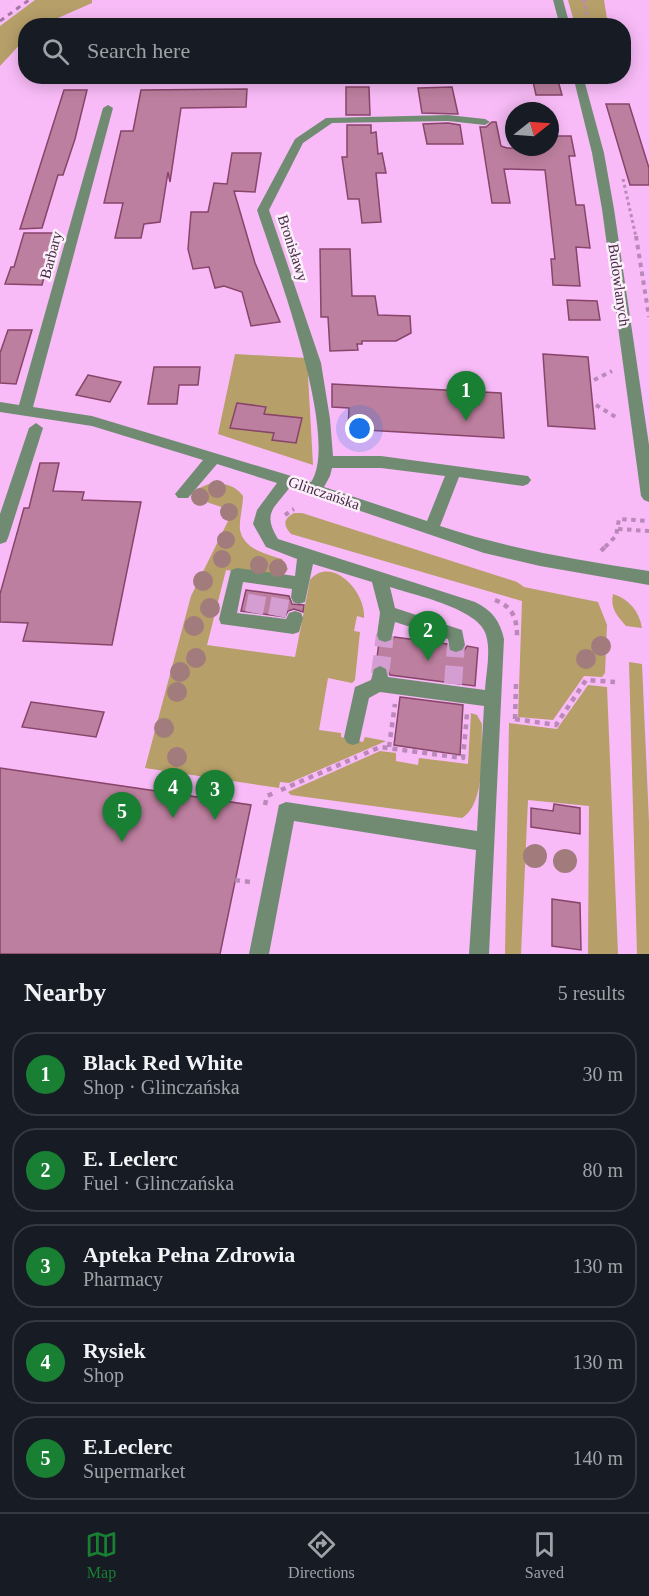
<!DOCTYPE html>
<html lang="en">
<head>
<meta charset="utf-8">
<style>
  :root { --surface:#171b24; --page:#242831; --text:#f1f3f6; --muted:#9ea1a6; --line:#363941; --accent:#187f33 }
  body { margin:0; font-family:"Times New Roman",serif; background:var(--page); color:var(--text) }
  .compass { position:absolute; left:505px; top:102px; width:54px; height:54px; border-radius:50%; background:var(--surface); box-shadow:0 3px 15px #0003; rotate:73deg }
  .you { position:absolute; left:360px; top:429px; width:21px; height:21px; margin:-15px; border:4px solid #fff; border-radius:50%; background:#1a73e8; box-shadow:0 0 0 9px #1a73e833 }
  .badge { display:grid; place-items:center; width:39px; height:39px; border-radius:50%; background:var(--accent); color:#fff; font-size:20px; font-weight:700 }
  .pin { position:absolute; translate:-50% -50px; filter:drop-shadow(0 2px 3px #0008) }
  .pin::after { content:''; position:absolute; top:32px; width:21px; height:18px; background:inherit; clip-path:polygon(0 0,100% 0,50% 100%) }
  .list { margin:0; padding:0; list-style:none }
  h2 { display:flex; justify-content:space-between; align-items:center; height:78px; margin:0; padding:0 24px; font-size:26px }
  h2 small { font-size:20px; font-weight:400; color:var(--muted) }
  .list li { display:grid; grid-template-columns:39px 1fr auto; gap:18px; align-items:center; box-sizing:border-box; height:84px; margin:0 12px 12px; padding:0 12px; border:2px solid var(--line); border-radius:24px }
  .list b { display:block; font-size:22px; white-space:nowrap }
  .list p { margin:0; font-size:20px; white-space:nowrap; color:var(--muted) }
  .list em { font-size:20px; font-style:normal; color:var(--muted) }
  .icon { flex:none; width:33px; height:33px; fill:none; stroke:currentColor; stroke-width:2; stroke-linecap:round; stroke-linejoin:round }
  .map { position:relative; flex:none; width:649px; height:954px; overflow:hidden }
  .search { position:absolute; background:var(--surface); box-shadow:0 3px 15px #0003; left:18px; right:18px; top:18px; height:66px; display:flex; align-items:center; gap:15px; box-sizing:border-box; padding:0 21px; border-radius:24px; color:var(--muted); font-size:22px }
  .sheet { height:558px; background:var(--surface) }
  nav { display:flex; justify-content:space-around; align-items:center; box-sizing:border-box; height:84px; border-top:2px solid var(--line); background:var(--surface); font-size:16px; color:var(--muted) }
  nav a { display:grid; justify-items:center; gap:3px }
  nav .on { color:var(--accent) }
  .map>svg:first-child { display:block }
  .green { fill:#b69f69 }
  .building { fill:#bd7f9f; stroke:#88446a; stroke-width:1.5 }
  .lines { fill:none; stroke-linecap:round; stroke-linejoin:round }
  .minor-tunnel { stroke:#d49ed3; stroke-width:18; stroke-dasharray:18 9; stroke-linecap:butt }
  .path-far2 { stroke:#ba89b9; stroke-width:3; stroke-dasharray:3 3; stroke-linecap:butt }
  .path-far1 { stroke:#ba89b9; stroke-width:4; stroke-dasharray:4.5 4.5; stroke-linecap:butt }
  .path { stroke:#ba89b9; stroke-width:4.5; stroke-dasharray:5 5; stroke-linecap:butt }
  .minor { fill:#718b73; fill-rule:evenodd }
  .rail { stroke:#a378a2; stroke-width:3; stroke-dasharray:5 5; stroke-linecap:butt }
  .tree { fill:#a27c7c }
  .labels { text-anchor:middle; stroke-width:5; stroke-linejoin:round; paint-order:stroke }
  .street-label { font-size:15px; fill:#422a41; stroke:#fceffb }
</style>
</head>
<body>
<div class="map">
<svg width="649" height="954" viewBox="0 0 649 954">
  <rect width="100%" height="100%" fill="#f8bbf7"/>
  <!-- green -->
  <g class="green">
    <polygon points="35,0 92,0 92,3 42,25 26,26 25,39 0,66 0,26"/>
    <polygon points="568,0 604,0 608,25 575,25"/>
    <polygon points="235,354 307,358 313,465 218,434"/>
    <path d="M211 483C224 483 235 485 243 496 243 506 239 520 240 530 244 549 265 554 282 559L288 569 285 573 275 576 226 570 207 645 295 657 310 580C331 555 366 591 364 618L357 616 354 631 360 632 355 680 352 683 328 678 319 730 341 733V737L363 742 365 737 386 741 289 783 280 782 279 788 145 768 191 596 233 511 192 497 197 489Z"/>
    <path d="M294 513H302L517 582 524 587 598 602 607 625 605 673 602 677 584 676 553 720 518 717 522 601 291 534C283 525 283 519 294 513Z"/>
    <path d="M613 594C629 599 639 611 642 628L626 626C617 616 610 608 613 594Z"/>
    <polygon points="629,662 642,664 649,822 649,954 637,954"/>
    <polygon points="588,685 607,687 618,954 588,954 589,806 528,800 521,954 505,954 509,723 557,729"/>
    <path d="M471 713 477 715 482 724C481 750 486 804 462 818L291 795 288 792 380 751 396 753V761L418 765 419 758 468 764Z"/>
  </g>
  <!-- building -->
  <g class="building">
    <polygon points="532,77 557,77 562,95 536,95"/>
    <polygon points="346,87 369,87 370,115 346,115"/>
    <polygon points="452,87 458,114 422,113 418,88"/>
    <polygon points="247,89 246,107 181,108 170,182 168,172 160,222 144,224 141,238 115,238 123,203 104,203 121,131 133,131 141,90"/>
    <polygon points="64,90 87,90 75,139 63,175 58,175 42,228 20,229"/>
    <polygon points="606,104 629,104 649,168 649,185 630,185"/>
    <polygon points="492,122 496,122 501,146 507,148 539,149 538,147 550,147 550,136 571,136 575,156 569,156 576,205 584,205 590,248 576,247 580,286 553,285 551,259 555,259 545,170 504,169 510,203 492,203 480,127 486,127"/>
    <polygon points="448,123 460,125 463,144 427,144 423,124"/>
    <polygon points="347,125 371,125 371,133 376,132 378,154 382,153 386,173 376,173 381,222 362,223 359,199 348,199 342,157 347,157"/>
    <polygon points="232,153 261,153 255,192 234,191 255,263 280,322 251,326 242,292 224,286 215,288 209,267 193,269 188,249 191,212 208,212 214,183 227,184"/>
    <polygon points="24,233 56,233 42,285 5,284 11,267 14,267"/>
    <polygon points="320,249 350,249 352,296 375,296 378,315 410,316 411,333 396,341 362,341 362,344 357,344 358,350 330,351 328,317 321,317"/>
    <polygon points="567,300 597,301 600,320 569,320"/>
    <polygon points="8,330 32,330 16,384 0,383 0,353"/>
    <polygon points="543,354 588,357 595,429 548,426"/>
    <polygon points="154,367 200,367 198,385 179,385 177,404 148,404"/>
    <polygon points="88,375 121,382 110,402 76,395"/>
    <polygon points="332,384 501,393 504,438 348,429 349,408 332,407"/>
    <polygon points="237,403 266,407 264,414 302,418 296,443 272,440 274,433 230,428"/>
    <polygon points="40,463 59,463 53,491 84,492 82,500 141,502 112,645 23,641 28,623 0,622 0,594 24,508 29,508"/>
    <polygon points="246,590 289,596 292,604 304,605 303,612 294,609 288,611 285,617 241,611"/>
    <polygon points="394,637 447,644 448,650 455,654 463,652 467,646 478,648 475,686 390,675 387,667 381,664 376,666 379,642 386,644 392,642"/>
    <polygon points="400,697 463,705 460,755 394,745"/>
    <polygon points="31,702 104,712 96,737 22,727"/>
    <polygon points="0,768 251,805 220,954 0,954"/>
    <polygon points="554,804 580,808 580,834 531,827 531,808 553,811"/>
    <polygon points="552,899 580,903 581,950 552,946"/>
  </g>
  <g class="lines">
    <!-- minor-tunnel -->
    <g class="minor-tunnel">
      <polyline points="254,613 258,592"/>
      <polyline points="277,616 281,595"/>
      <polyline points="380,674 385,635"/>
      <polyline points="453,684 456,645"/>
    </g>
    <!-- path-far2 -->
    <g class="path-far2">
      <polyline points="584,0 589,26"/>
      <polyline points="187,76 192,80"/>
      <polyline points="623,179 636,237"/>
    </g>
    <!-- path-far1 -->
    <g class="path-far1">
      <polyline points="636,236 649,317"/>
      <polyline points="594,380 612,371"/>
      <polyline points="596,405 619,419"/>
      <polyline points="285,515 294,509"/>
      <polyline points="618,529 649,531"/>
      <polyline points="605,547 616,536 619,519 649,521"/>
    </g>
    <!-- path -->
    <g class="path">
      <polyline points="601,551 606,546"/>
      <path d="M495 600C513 607 517 618 517 637"/>
      <polyline points="515,719 516,684"/>
      <polyline points="515,719 556,725 586,680 615,682"/>
      <polyline points="389,747 395,704"/>
      <polyline points="364,754 380,747 463,758 467,714"/>
      <polyline points="281,790 357,757"/>
      <polyline points="265,805 267,796 274,793"/>
      <polyline points="235,880 250,882"/>
    </g>
    <!-- minor -->
    <g class="minor">
      <polygon points="553,0 563,0 570,26 560,26"/>
      <polygon points="491,23 506,23 510,26 487,26"/>
      <polygon points="573,76 583,76 604,153 614,209 649,445 649,502 644,500 641,496 602,209 592,153"/>
      <path d="M108 105 113 108 33 407 92 416 311 482C341 438 274 262 257 210L295 139 326 118 448 115 485 119 490 122 485 125 448 121 332 123 303 143 269 210 321 363 330 419 333 456H381L528 476 531 480 528 484 523 486 459 477 440 526C509 549 578 560 649 571V585L540 566 484 553 290 487C274 509 262 512 278 539L475 602C492 610 500 621 504 639L489 954H469L476 850 294 821 269 954H249L279 805 286 802 477 831 484 706 380 692 369 698 359 743 353 745 347 743 344 737 355 687 371 680 374 669 380 666 386 669 388 677 485 690C486 673 491 651 486 635 480 609 414 595 390 587L395 608 462 630 465 645 462 650 456 652 450 650 448 639 395 622 391 640 385 642 379 640 377 635 380 613 372 582 313 564 305 602 299 604 293 602 291 597 292 589 243 582 237 613 286 619 289 613 295 611 301 613 303 618 299 632 293 634 221 624 219 619 231 570 237 568 295 576 297 559 266 547 253 524 257 510 277 483 217 464 188 498H178L175 494 203 460 92 426 0 412V402L19 405 103 108ZM332 468H381L445 476 427 521 324 487 330 476Z"/>
      <polygon points="36,423 43,428 8,538 6,542 0,544 0,514 29,428"/>
    </g>
    <!-- rail -->
    <polyline class="rail" points="0,21 29,0"/>
  </g>
  <!-- trees -->
  <g class="tree">
    <circle cx="217" cy="489" r="9"/>
    <circle cx="200" cy="497" r="9"/>
    <circle cx="229" cy="512" r="9"/>
    <circle cx="226" cy="540" r="9"/>
    <circle cx="222" cy="559" r="9"/>
    <circle cx="259" cy="565" r="9"/>
    <circle cx="278" cy="568" r="9"/>
    <circle cx="203" cy="581" r="10"/>
    <circle cx="210" cy="608" r="10"/>
    <circle cx="194" cy="626" r="10"/>
    <circle cx="601" cy="646" r="10"/>
    <circle cx="196" cy="658" r="10"/>
    <circle cx="586" cy="659" r="10"/>
    <circle cx="180" cy="672" r="10"/>
    <circle cx="177" cy="692" r="10"/>
    <circle cx="164" cy="728" r="10"/>
    <circle cx="177" cy="757" r="10"/>
    <circle cx="535" cy="856" r="12"/>
    <circle cx="565" cy="861" r="12"/>
  </g>
  <g class="labels">
    <!-- street labels -->
    <g class="street-label">
      <text transform="translate(293 248) rotate(72)" y="5">Bronisławy</text>
      <text transform="translate(51 255) rotate(-75)" y="5">Barbary</text>
      <text transform="translate(619 285) rotate(82)" y="5">Budowlanych</text>
      <text transform="translate(324 493) rotate(19)" y="5">Glinczańska</text>
    </g>
  </g>
</svg>
<svg class="compass" viewBox="-18 -18 36 36"><path d="M0-13l5 13h-10z" fill="#e53935"/><path d="M0 13l5-13h-10z" fill="#9ea1a6"/></svg>
<div class="you"></div>
<div class="pin badge" style="left:466px;top:421px">1</div>
<div class="pin badge" style="left:428px;top:661px">2</div>
<div class="pin badge" style="left:215px;top:820px">3</div>
<div class="pin badge" style="left:173px;top:818px">4</div>
<div class="pin badge" style="left:122px;top:842px">5</div>
<div class="search"><svg class="icon" aria-label="search" viewBox="0 0 24 24"><circle cx="10" cy="10" r="6"/><path d="M15 15l6 6"/></svg>Search here</div>
</div>
<section class="sheet">
<h2>Nearby<small>5 results</small></h2>
<ul class="list">
<li><span class="badge">1</span><div><b>Black Red White</b><p>Shop · Glinczańska</p></div><em>30 m</em></li>
<li><span class="badge">2</span><div><b>E. Leclerc</b><p>Fuel · Glinczańska</p></div><em>80 m</em></li>
<li><span class="badge">3</span><div><b>Apteka Pełna Zdrowia</b><p>Pharmacy</p></div><em>130 m</em></li>
<li><span class="badge">4</span><div><b>Rysiek</b><p>Shop</p></div><em>130 m</em></li>
<li><span class="badge">5</span><div><b>E.Leclerc</b><p>Supermarket</p></div><em>140 m</em></li>
</ul>
</section>
<nav>
<a class="on"><svg class="icon" aria-label="map" viewBox="0 0 24 24"><path d="M3 6l6-2 6 2 6-2v14l-6 2-6-2-6 2zM9 4v14M15 6v14"/></svg>Map</a>
<a><svg class="icon" aria-label="directions" viewBox="0 0 24 24"><path d="M12 3l9 9-9 9-9-9zM9 14v-3h6M13 9l2 2-2 2"/></svg>Directions</a>
<a><svg class="icon" aria-label="saved" viewBox="0 0 24 24"><path d="M7 4h10v16l-5-4-5 4z"/></svg>Saved</a>
</nav>
</body>
</html>
